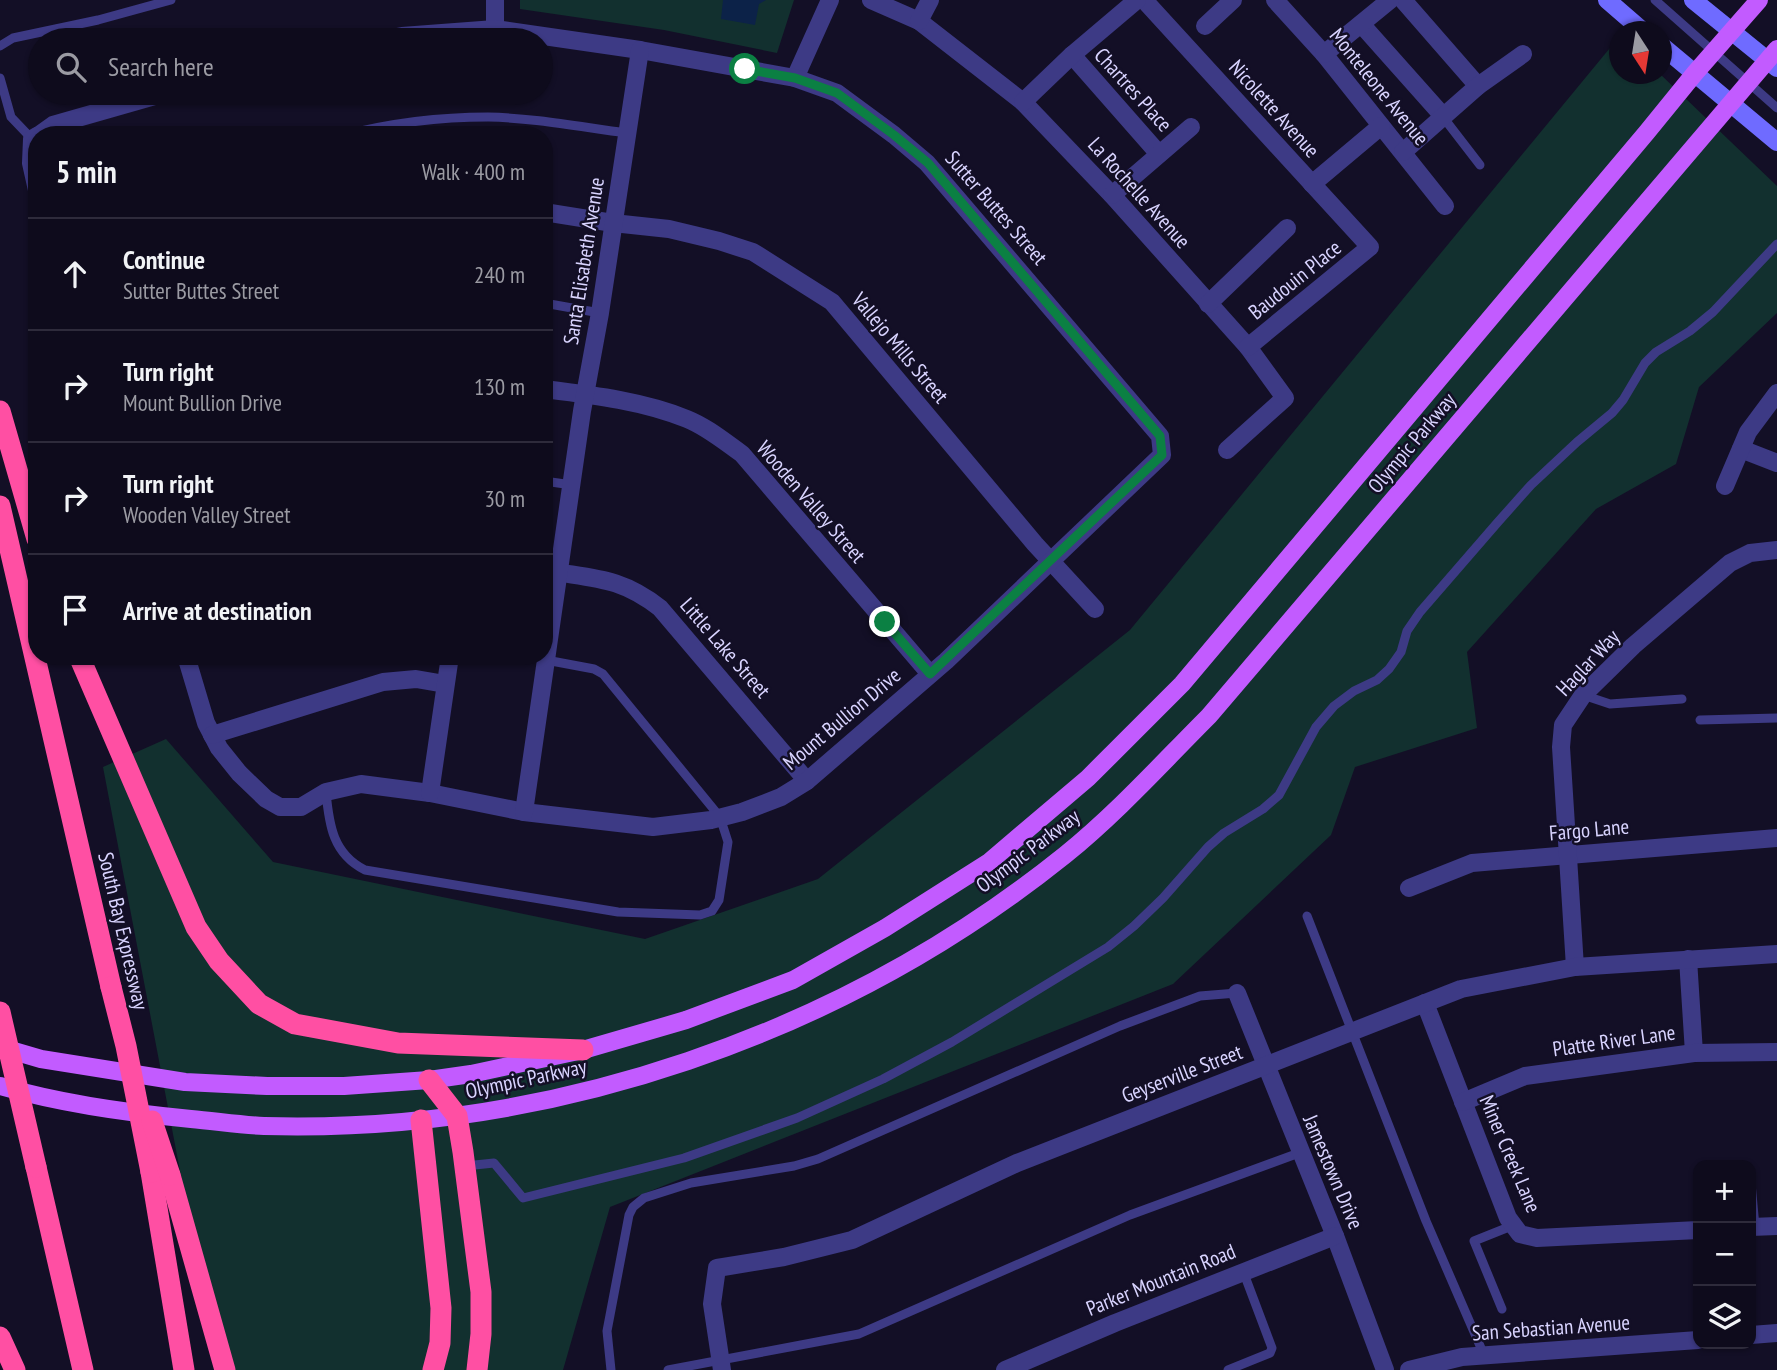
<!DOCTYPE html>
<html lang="en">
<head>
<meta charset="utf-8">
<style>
  :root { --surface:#0e0b1c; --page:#1c1929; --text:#f1f3f6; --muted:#9b9ba3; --line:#2e2b3b }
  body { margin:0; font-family:"PT Sans Narrow",sans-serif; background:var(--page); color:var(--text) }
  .controls { position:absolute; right:21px; bottom:21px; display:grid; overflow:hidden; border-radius:14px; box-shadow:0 2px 5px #0004 }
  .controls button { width:63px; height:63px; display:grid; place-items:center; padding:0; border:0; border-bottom:2px solid var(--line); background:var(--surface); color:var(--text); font:35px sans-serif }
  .compass { position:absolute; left:1609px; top:21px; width:63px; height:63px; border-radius:50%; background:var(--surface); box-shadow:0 2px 5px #0004; rotate:168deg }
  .stop { position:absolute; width:21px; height:21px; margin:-16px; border:5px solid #0b8043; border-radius:50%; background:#fff }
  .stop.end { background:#0b8043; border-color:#fff; box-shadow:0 2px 7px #0008 }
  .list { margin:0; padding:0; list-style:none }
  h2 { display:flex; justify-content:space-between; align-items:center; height:91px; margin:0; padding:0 28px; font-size:30px }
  h2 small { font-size:23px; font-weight:400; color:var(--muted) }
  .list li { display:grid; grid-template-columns:46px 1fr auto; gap:21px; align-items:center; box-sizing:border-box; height:112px; padding:0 28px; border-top:2px solid var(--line) }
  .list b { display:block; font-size:26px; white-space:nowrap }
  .list p { margin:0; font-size:23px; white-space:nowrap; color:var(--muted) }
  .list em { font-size:23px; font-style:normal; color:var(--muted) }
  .icon { flex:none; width:38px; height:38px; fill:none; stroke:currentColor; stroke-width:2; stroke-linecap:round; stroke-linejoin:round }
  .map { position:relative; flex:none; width:1777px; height:1370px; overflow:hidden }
  .search { position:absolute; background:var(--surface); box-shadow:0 2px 5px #0004; left:28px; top:28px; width:525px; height:77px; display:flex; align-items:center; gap:18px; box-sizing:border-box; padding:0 24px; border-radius:38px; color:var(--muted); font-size:26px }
  .panel { position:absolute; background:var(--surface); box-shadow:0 2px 5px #0004; left:28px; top:126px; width:525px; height:539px; border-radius:28px }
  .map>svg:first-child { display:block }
  .green { fill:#12302f }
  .water { fill:#0c2248 }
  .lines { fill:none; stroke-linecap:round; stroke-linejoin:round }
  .lane { stroke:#3d3a85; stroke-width:9 }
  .street { stroke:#3d3a85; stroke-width:18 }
  .secondary { stroke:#6f6bff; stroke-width:18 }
  .primary { stroke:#c25bff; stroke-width:18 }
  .highway { stroke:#ff4fa3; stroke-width:21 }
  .highway-bridge { stroke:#ff4fa3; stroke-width:21 }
  .route { stroke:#0b8043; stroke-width:9 }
  .labels { text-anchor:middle; stroke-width:5; stroke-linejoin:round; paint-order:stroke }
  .street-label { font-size:21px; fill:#d9d4ff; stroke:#130f26 }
</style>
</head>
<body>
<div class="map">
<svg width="1777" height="1370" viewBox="0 0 1777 1370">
  <rect width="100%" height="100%" fill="#130f26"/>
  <!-- green -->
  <g class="green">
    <polygon points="520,0 794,0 777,53 664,30 520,9"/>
    <polygon points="1619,37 1620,74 1660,74 1777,186 1777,313 1699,387 1676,464 1596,509 1467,652 1477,728 1355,767 1331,835 1173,984 610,1207 563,1370 218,1370 103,767 166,739 273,862 645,939 818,879 1130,630"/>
  </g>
  <!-- water -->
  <polygon class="water" points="723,0 766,0 759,4 755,25 721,19"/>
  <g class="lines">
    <!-- lane -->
    <g class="lane">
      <polyline points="1655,0 1777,108"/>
      <polyline points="0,46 13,38 98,20 171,0"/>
      <polyline points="0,78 11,117 32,139"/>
      <polyline points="1443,117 1480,165"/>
      <path d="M344 135C391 123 439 117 488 117 535 118 581 127 627 133"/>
      <polyline points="544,303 600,313"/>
      <polyline points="544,481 572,485"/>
      <polyline points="1583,695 1610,704 1682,699"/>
      <polyline points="1700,720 1777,718"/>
      <path d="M326 792C329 825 333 854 365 870L618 912 700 915 712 911 719 900 728 842 720 817 603 674 594 669 546 660"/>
      <polyline points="1307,916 1426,1221 1484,1355"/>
      <polyline points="465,1166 494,1163 523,1198 684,1158 797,1118 883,1079 952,1042 1108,947 1134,926 1163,898 1208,847 1224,833 1263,809 1279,795 1316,727 1334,706 1354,691 1377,680 1389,669 1401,652 1407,631 1420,612 1498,522 1531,485 1577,442 1612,413 1623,400 1645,363 1656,352 1690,331 1713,312 1777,244"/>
      <polyline points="1751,1183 1755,1227"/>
      <polyline points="1502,1309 1474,1241 1514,1225"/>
      <polyline points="611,1370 607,1331 629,1215 633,1207 644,1198 691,1183 794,1166 818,1159 1120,1026 1200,996 1237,993"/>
      <polyline points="668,1370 859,1334 1130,1215 1299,1153"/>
      <polyline points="1228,1370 1270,1353 1272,1348 1243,1271"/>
    </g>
    <!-- street -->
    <g class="street">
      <polyline points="495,0 495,29"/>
      <polyline points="871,0 919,21 1023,102 1112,195 1248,347 1285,398 1227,450"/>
      <polyline points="1144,0 1370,247 1248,347"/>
      <polyline points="1275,0 1324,54 1445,206"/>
      <polyline points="1403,0 1478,86"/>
      <polyline points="919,21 930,0"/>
      <polyline points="1362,25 1443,116"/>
      <polyline points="1205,26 1233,0"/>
      <polyline points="1324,54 1390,0"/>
      <polyline points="1072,55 1159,154"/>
      <polyline points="795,78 830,0"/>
      <polyline points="1023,102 1072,55 1137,0"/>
      <polyline points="39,135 53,125 165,93"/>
      <polyline points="37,136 32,139 31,163 37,190"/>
      <polyline points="1403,152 1478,86 1523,54"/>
      <polyline points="1312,184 1381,126"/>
      <polyline points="1112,195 1191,127"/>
      <polyline points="544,212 613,223 669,229 719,241 753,252 832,302 1035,544 1095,609"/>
      <polyline points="1208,304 1287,228"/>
      <path d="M544 389C592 395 643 401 687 419 707 427 725 442 742 454L930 674"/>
      <polyline points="1741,449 1777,463"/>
      <polyline points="1725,486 1748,432 1777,393"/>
      <path d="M544 570C593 579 619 576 660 608L807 781"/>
      <polyline points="186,656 206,723 219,748 239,773 266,799 280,807 301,807 326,792 361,784 430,793 524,812 653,827 711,820 742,812 781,797 807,781 946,661 1162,455 1160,436 927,163 894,135 837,93 795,78 640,50 495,29 402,36 381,40"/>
      <polyline points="212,735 383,682 416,679 445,684"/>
      <polyline points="430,793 450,656"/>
      <polyline points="524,812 582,411 600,313 640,50"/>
      <polyline points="1409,888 1472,863 1777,838"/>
      <polyline points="1688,959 1694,1053"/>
      <polyline points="1575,967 1561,747 1563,725 1583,695 1633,646 1730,563 1750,553 1777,550"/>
      <polyline points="1237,993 1335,1236 1385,1370"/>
      <polyline points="1425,1003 1508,1218 1520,1234 1537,1238 1698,1230"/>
      <polyline points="1463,1102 1525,1076 1694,1053 1777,1052"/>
      <polyline points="1751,1227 1777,1226"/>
      <polyline points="1751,1335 1777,1333"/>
      <polyline points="722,1370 712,1304 717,1268 784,1257 852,1240 1017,1163 1461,989 1575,967 1777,954"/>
      <polyline points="1005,1370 1115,1323 1335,1236"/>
      <polyline points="1409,1370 1462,1357 1698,1340"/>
    </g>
    <!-- secondary -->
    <g class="secondary">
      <polyline points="1607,0 1644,32"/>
      <polyline points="1693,0 1777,68"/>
      <polyline points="1662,46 1777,142"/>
    </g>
    <!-- primary -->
    <g class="primary">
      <polyline points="0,1047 41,1059 185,1082 267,1086 344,1086 429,1080 471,1074 583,1050 686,1020 793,980 885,928 989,862 1088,778 1182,684 1647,132 1695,73 1759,0"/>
      <path d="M0 1086C62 1104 126 1113 191 1119 215 1121 240 1125 264 1126 551 1134 841 1035 1065 855 1117 813 1162 763 1209 716L1777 49"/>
    </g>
    <!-- highway -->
    <g class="highway">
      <polyline points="0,411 37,539"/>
      <polyline points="0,506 111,987"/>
      <polyline points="79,656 196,927 219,961 259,1004 295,1024 398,1043 583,1050"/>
      <polyline points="429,1080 457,1116 463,1152 481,1292 481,1334 477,1370"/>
      <polyline points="421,1120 441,1308 440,1343 433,1370"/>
      <polyline points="36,1167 83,1370"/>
      <polyline points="151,1172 184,1370"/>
      <polyline points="170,1175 225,1370"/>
      <polyline points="0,1337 15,1370"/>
    </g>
    <!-- highway-bridge -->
    <g class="highway-bridge">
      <polyline points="111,987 126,1046 151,1172"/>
      <polyline points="0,1012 36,1167"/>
      <polyline points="152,1121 170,1175"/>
    </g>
  </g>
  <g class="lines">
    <!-- route -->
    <polyline class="route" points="745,69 795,78 837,93 894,135 928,163 1160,436 1162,455 930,674 885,622"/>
  </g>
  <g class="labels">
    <!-- street labels -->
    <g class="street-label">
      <text transform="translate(1379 87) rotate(51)" y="7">Monteleone Avenue</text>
      <text transform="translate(1133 90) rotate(48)" y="7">Chartres Place</text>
      <text transform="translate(1274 109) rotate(48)" y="7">Nicolette Avenue</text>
      <text transform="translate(1139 193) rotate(48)" y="7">La Rochelle Avenue</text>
      <text transform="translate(996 208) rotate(49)" y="7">Sutter Buttes Street</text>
      <text transform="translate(584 261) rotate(-81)" y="7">Santa Elisabeth Avenue</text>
      <text transform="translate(1295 280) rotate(-39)" y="7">Baudouin Place</text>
      <text transform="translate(900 348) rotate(50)" y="7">Vallejo Mills Street</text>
      <text transform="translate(1412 443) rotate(-50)" y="7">Olympic Parkway</text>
      <text transform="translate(811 502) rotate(49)" y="7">Wooden Valley Street</text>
      <text transform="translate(725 648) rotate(49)" y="7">Little Lake Street</text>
      <text transform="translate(1588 663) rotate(-47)" y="7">Haglar Way</text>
      <text transform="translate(842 719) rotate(-40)" y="7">Mount Bullion Drive</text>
      <text transform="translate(1589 830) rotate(-5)" y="7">Fargo Lane</text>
      <text transform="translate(1028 851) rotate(-37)" y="7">Olympic Parkway</text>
      <text transform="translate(123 931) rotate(77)" y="7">South Bay Expressway</text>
      <text transform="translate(1614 1041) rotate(-8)" y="7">Platte River Lane</text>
      <text transform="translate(1182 1074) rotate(-21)" y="7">Geyserville Street</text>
      <text transform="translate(526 1079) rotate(-12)" y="7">Olympic Parkway</text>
      <text transform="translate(1510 1154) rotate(67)" y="7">Miner Creek Lane</text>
      <text transform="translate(1333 1172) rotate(67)" y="7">Jamestown Drive</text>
      <text transform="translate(1161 1280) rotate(-22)" y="7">Parker Mountain Road</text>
      <text transform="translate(1551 1328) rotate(-4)" y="7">San Sebastian Avenue</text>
    </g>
  </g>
</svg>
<div class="controls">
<button>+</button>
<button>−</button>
<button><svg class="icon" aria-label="layers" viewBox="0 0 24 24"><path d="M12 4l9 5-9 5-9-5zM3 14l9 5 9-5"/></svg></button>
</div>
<svg class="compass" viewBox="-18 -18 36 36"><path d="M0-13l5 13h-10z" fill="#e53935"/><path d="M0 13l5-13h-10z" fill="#9b9ba3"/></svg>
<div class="stop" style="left:745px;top:69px"></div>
<div class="stop end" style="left:885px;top:622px"></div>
<div class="search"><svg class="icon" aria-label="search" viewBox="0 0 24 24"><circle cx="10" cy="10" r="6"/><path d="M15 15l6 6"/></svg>Search here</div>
<section class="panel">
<h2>5 min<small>Walk · 400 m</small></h2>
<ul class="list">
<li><svg class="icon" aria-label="ahead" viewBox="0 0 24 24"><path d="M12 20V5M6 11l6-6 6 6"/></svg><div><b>Continue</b><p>Sutter Buttes Street</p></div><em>240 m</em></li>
<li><svg class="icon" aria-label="right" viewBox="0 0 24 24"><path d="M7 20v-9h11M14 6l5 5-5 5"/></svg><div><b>Turn right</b><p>Mount Bullion Drive</p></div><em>130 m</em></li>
<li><svg class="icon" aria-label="right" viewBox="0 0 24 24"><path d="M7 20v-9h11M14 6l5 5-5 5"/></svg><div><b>Turn right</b><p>Wooden Valley Street</p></div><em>30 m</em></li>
<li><svg class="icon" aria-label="arrive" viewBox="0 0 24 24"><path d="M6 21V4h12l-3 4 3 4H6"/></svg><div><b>Arrive at destination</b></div></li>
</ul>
</section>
</div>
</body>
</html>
